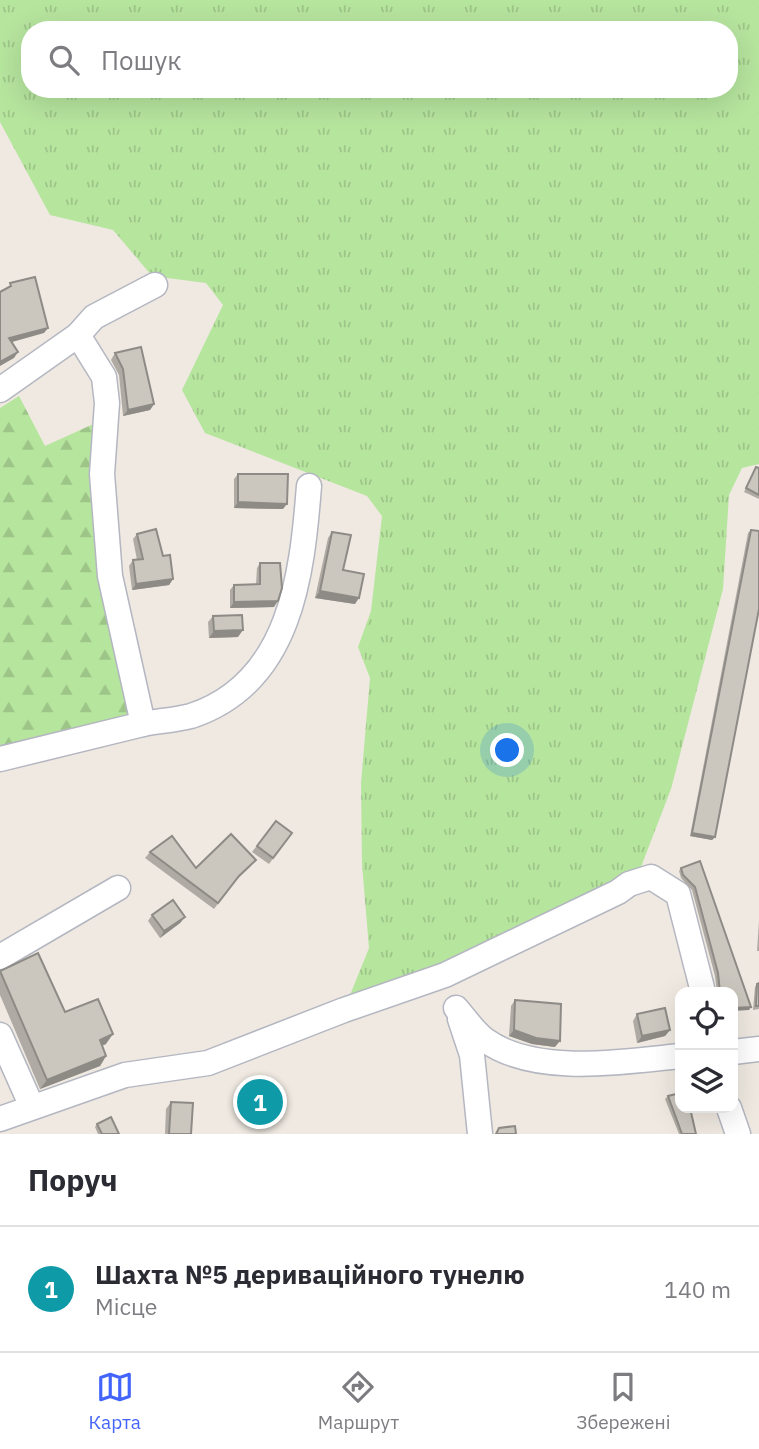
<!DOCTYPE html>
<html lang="uk">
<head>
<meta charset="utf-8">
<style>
  :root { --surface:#fff; --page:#f2f2f3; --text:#2b2b33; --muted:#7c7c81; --line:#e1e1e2; --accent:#4264fb }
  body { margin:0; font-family:"IBM Plex Sans",sans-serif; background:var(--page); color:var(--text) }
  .controls { position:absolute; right:21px; bottom:21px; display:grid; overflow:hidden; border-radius:14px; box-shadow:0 7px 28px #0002 }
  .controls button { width:63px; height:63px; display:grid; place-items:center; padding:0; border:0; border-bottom:2px solid var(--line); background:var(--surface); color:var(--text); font:35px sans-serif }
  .you { position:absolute; left:508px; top:751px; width:24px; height:24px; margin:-18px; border:5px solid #fff; border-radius:50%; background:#1a73e8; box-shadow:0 0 0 10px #1a73e833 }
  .badge { display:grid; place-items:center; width:46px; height:46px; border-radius:50%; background:var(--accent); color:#fff; font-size:23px; font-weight:700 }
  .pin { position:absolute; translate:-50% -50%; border:4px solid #fff; box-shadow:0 2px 7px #0006 }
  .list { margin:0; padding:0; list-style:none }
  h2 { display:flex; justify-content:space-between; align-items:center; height:91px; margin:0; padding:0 28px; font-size:30px }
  h2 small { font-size:23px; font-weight:400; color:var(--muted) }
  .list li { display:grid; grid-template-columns:46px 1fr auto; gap:21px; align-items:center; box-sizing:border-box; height:126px; padding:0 28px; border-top:2px solid var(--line) }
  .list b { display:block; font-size:26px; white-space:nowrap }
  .list p { margin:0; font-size:23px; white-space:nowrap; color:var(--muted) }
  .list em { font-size:23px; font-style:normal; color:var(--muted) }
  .icon { flex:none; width:38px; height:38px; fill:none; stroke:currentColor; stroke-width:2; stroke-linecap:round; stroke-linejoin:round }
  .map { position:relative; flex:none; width:759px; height:1134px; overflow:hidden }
  .search { position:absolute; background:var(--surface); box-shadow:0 7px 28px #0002; left:21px; right:21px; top:21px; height:77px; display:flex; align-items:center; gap:18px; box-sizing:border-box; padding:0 24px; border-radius:28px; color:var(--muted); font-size:26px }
  .sheet { height:217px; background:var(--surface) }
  nav { display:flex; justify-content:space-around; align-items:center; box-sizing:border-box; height:98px; border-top:2px solid var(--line); background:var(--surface); font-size:19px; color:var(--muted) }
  nav a { display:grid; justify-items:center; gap:4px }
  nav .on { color:var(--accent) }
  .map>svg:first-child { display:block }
  .grass { fill:url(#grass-tufts); fill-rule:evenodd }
  .forest { fill:url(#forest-firs) }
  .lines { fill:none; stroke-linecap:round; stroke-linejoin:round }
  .street-casing { stroke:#b4b7c1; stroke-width:27 }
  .street { stroke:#fff; stroke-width:24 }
  .wall { fill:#afaba4 }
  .shaded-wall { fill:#8e8b86 }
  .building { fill:#cbc7bf; stroke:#8e8b86; stroke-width:2 }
</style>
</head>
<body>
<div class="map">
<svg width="759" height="1134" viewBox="0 0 759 1134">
  <defs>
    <pattern id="grass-tufts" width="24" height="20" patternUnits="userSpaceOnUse" patternTransform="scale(1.75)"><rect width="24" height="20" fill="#b6e59e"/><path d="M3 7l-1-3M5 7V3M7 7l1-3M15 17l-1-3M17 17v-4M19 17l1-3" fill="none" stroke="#9dc588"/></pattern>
    <pattern id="forest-firs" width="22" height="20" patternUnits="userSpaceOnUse" patternTransform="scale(1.75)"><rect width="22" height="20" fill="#b6e59e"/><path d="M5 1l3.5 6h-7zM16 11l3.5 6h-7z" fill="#9dc588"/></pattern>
  </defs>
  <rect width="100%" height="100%" fill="#efe9e1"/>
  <!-- grass -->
  <path class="grass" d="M0 0H759V464L742 468 729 495 723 589 671 789 639 872 344 1010 369 948 362 864 361 783 370 678 358 647 371 611 382 516 367 496 205 433 182 390 223 305 206 283 152 276 113 230 50 215 0 122ZM30 30H729V89H30Z"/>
  <!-- forest -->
  <polygon class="forest" points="19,396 45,446 100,421 133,720 0,752 0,408"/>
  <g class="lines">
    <!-- street casing -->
    <g class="street-casing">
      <g id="street">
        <polyline points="0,390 78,335 94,317 155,285"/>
        <path d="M143 724C158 721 176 720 191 716 291 683 302 575 309 486"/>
        <polyline points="0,759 143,724 110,576 102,474 107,403 104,377 78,335"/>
        <polyline points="0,957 118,888"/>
        <path d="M456 1008C465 1018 474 1032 485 1040 535 1076 622 1062 680 1056"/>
        <polyline points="460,1019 472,1055 480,1134"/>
        <polyline points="0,1035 32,1107"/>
        <polyline points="733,1052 759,1049"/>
        <polyline points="729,1108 738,1134"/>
        <polyline points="0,1119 125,1075 208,1063 344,1010 445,975 618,892 629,884 651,877 678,894 703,992"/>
      </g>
    </g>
    <!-- street -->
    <use href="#street" class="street"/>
  </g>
  <!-- wall -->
  <g class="wall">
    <polygon points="115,353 154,404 150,410 123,416 119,375 111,360"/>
    <polygon points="756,467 759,468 759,499 744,492"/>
    <polygon points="238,474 283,509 234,508 234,479"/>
    <polygon points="751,530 715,837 712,840 690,836 748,533"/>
    <polygon points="332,532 343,570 355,604 315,598 328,538"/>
    <polygon points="137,534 163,556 173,579 169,585 132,590 129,566 133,560 137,560 133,539"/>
    <polygon points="260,563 274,607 230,608 230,590 234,585 256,584 257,568"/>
    <polygon points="213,616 238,637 209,638 208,622"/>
    <polygon points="276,821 292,833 269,864 252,852"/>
    <polygon points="150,852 196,868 251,866 234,882 214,909 145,858"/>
    <polygon points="700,861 749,1010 733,992 717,992 715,976 692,890 681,878 679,871 681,868"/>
    <polygon points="152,915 185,917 180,923 160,938 148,921"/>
    <polygon points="759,921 759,951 757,951"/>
    <polygon points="0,971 65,1012 106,1044 102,1046 106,1056 100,1066 40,1089 0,995"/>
    <polygon points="757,984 759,1009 753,1010 755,987"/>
    <polygon points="515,1000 555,1047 532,1044 509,1036 511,1006"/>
    <polygon points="637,1014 670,1030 665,1036 637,1043 633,1021"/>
    <polygon points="668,1096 696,1134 679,1134 665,1099"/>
    <polygon points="171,1102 191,1134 165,1134 166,1109"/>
    <polygon points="97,1124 119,1134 98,1134 95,1127"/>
  </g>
  <!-- shaded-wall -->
  <g class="shaded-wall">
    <polygon points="48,328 44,333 5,344 9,338"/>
    <polygon points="18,352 14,358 0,366 0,362"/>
    <polygon points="154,404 150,410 123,416 128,410"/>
    <polygon points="238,502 287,504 283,509 234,508"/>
    <polygon points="173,579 169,585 132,590 136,584"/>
    <polygon points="320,591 359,598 355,604 315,598"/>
    <polygon points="278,601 274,607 230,608 234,602"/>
    <polygon points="243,630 238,637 209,638 214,631"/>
    <polygon points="692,833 715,837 712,840 690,836"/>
    <polygon points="185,917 180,923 160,938 164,931"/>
    <polygon points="751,1007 749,1010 733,1011 733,1008"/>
    <polygon points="514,1030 560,1041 555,1047 532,1044 509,1036"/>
    <polygon points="670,1030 665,1036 637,1043 642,1036"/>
    <polygon points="113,1034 106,1044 93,1049 100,1040"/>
    <polygon points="106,1056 100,1066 40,1089 47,1080"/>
  </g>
  <!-- building -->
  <g class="building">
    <polygon points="35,277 48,328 9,338 18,352 0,362 0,292 11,286 10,283"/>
    <polygon points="141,347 154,404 128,410 123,369 115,353"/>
    <polygon points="756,467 759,468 759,495 746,488"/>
    <polygon points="238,474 288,474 287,504 238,502"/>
    <polygon points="156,529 163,556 170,555 173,579 136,584 133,560 143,559 137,534"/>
    <polygon points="751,530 759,531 759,609 715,837 692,833"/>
    <polygon points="332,532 351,535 343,570 364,574 359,598 320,591"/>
    <polygon points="260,563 280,563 282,588 278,601 234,602 234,585 260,584"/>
    <polygon points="242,615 243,630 214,631 213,616"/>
    <polygon points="276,821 292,833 273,858 257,846"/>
    <polygon points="231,834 256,860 239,876 218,903 150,852 172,836 196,868"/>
    <polygon points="700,861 751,1007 733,1008 733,992 720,992 718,973 695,887 683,875 681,868"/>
    <polygon points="173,900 185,917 164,931 152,915"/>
    <polygon points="38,953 65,1012 98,999 113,1034 100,1040 106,1056 47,1080 0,971"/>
    <polygon points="759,983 759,1006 756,1006 757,984"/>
    <polygon points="515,1000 561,1004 560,1041 536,1038 514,1030"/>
    <polygon points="665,1008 670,1030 642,1036 637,1014"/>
    <polygon points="680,1093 680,1108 690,1108 696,1134 682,1134 668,1096"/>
    <polygon points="171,1102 193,1103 191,1134 169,1134"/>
    <polygon points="111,1117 119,1134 102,1134 97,1124"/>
    <polygon points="515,1126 516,1134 496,1134 499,1128"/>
  </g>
</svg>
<div class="controls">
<button><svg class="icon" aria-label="locate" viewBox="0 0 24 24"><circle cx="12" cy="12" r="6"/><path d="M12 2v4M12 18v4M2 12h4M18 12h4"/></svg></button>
<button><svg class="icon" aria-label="layers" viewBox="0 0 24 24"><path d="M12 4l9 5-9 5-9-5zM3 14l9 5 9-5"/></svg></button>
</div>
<div class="you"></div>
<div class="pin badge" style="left:260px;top:1102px;background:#0f9aa8">1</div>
<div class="search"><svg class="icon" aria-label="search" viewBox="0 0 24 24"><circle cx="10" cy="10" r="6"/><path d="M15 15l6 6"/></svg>Пошук</div>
</div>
<section class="sheet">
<h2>Поруч<small></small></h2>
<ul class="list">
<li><span class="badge" style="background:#0f9aa8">1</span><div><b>Шахта №5 дериваційного тунелю</b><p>Місце</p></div><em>140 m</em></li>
</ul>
</section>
<nav>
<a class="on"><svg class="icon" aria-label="map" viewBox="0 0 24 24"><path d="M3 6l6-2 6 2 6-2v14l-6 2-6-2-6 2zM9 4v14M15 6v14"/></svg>Карта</a>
<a><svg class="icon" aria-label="directions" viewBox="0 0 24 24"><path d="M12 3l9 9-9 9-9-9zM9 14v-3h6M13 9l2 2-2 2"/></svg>Маршрут</a>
<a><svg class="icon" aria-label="saved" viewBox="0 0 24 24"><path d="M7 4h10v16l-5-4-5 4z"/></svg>Збережені</a>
</nav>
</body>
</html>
